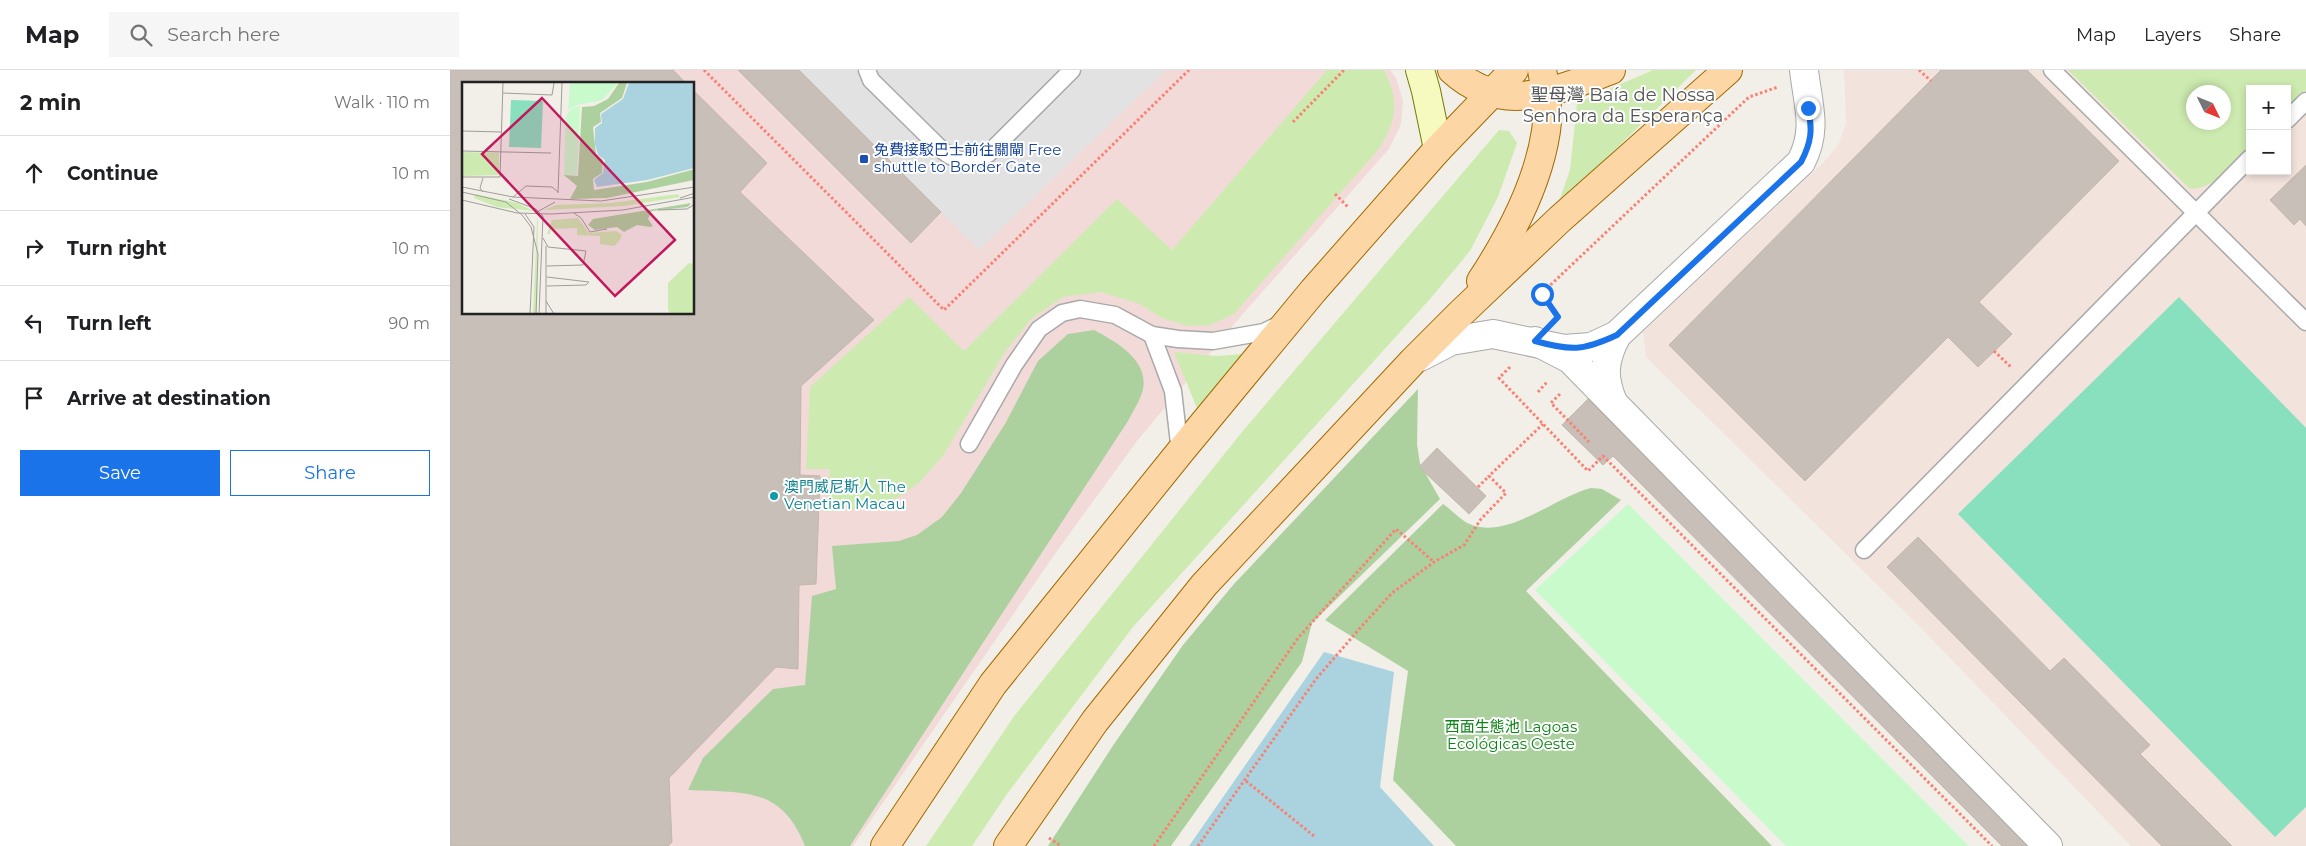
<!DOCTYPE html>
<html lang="en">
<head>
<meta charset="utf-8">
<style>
  :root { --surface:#fff; --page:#f6f6f6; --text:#202124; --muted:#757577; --line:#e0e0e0; --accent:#1a73e8 }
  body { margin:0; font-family:Montserrat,"Noto Sans SC",sans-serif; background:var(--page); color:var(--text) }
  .controls { position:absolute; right:15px; top:15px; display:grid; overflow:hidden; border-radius:0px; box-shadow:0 2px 8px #0003 }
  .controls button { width:45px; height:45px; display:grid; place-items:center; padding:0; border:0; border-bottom:1px solid var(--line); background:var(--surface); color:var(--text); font:25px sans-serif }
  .compass { position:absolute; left:1736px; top:15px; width:45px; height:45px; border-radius:50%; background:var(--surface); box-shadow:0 2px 8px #0003; rotate:133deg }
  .stop { position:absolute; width:15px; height:15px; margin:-11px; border:4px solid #1a73e8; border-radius:50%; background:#fff }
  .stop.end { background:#1a73e8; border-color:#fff; box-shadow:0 1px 5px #0008 }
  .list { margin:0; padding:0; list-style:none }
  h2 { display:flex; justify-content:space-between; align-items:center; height:65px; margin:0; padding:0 20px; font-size:21px }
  h2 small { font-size:16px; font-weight:400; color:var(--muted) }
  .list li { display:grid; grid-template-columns:32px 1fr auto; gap:15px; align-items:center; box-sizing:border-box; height:75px; padding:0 20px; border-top:1px solid var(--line) }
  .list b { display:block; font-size:19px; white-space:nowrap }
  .list em { font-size:16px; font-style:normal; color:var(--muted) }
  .actions { display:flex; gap:10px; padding:15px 20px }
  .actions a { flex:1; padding:11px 0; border:1px solid var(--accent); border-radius:0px; text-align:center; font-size:18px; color:var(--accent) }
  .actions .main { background:var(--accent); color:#fff }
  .icon { flex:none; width:28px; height:28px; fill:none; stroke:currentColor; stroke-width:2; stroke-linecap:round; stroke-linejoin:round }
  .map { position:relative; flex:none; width:1856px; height:776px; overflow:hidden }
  header { display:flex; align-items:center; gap:30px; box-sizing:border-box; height:70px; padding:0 25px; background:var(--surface); border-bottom:1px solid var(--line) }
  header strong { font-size:24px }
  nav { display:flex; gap:28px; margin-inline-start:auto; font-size:18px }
  .search { width:350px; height:45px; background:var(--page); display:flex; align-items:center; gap:12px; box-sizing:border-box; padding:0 18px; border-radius:0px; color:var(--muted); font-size:19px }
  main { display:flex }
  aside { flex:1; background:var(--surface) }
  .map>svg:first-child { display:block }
  .commercial { fill:#f2dad9; fill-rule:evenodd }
  .military { fill:#f3e3dd; fill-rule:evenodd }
  .grass { fill:#cdebb0; fill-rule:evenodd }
  .forest { fill:#add19e }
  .park { fill:#c8facc }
  .pitch { fill:#88e0be }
  .parking { fill:#e2e2e2 }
  .water { fill:#aad3df }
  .building { fill:#c7bfb8; stroke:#c4b6ab }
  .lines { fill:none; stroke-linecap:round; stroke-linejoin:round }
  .lane-casing { stroke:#a9a9a9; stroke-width:19 }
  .street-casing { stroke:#a9a9a9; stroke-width:30 }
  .secondary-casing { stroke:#707d05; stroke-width:30 }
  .primary-casing { stroke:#a06b00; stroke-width:30 }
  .path { stroke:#fa8072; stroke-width:3; stroke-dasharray:2.5 2.5; stroke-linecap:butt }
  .lane { stroke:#fff; stroke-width:16 }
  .street { stroke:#fff; stroke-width:28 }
  .secondary { stroke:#f7fabf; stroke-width:28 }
  .primary { stroke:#fcd6a4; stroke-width:28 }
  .route { stroke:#1a73e8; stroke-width:6 }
  .transit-dot { fill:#1a4fb4; stroke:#fff; stroke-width:2 }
  .culture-dot { fill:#0f9aa8; stroke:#fff; stroke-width:2 }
  .labels { text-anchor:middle; stroke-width:4; stroke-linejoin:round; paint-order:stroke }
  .transit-label { font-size:15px; fill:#164399; stroke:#fff; text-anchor:start }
  .culture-label { font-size:15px; fill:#0d838f; stroke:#fff; text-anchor:start }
  .park-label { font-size:15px; fill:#0c8416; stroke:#fff }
  .quarter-label { font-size:18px; fill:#555; stroke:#fff }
  .inset-road { fill:none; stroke:#9f9d99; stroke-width:1 }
  .view { fill:#c2185b; fill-opacity:0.15; stroke:#c2185b; stroke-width:2.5 }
  .inset-edge { fill:none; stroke:#222; stroke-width:2.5 }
</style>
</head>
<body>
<header>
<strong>Map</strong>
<div class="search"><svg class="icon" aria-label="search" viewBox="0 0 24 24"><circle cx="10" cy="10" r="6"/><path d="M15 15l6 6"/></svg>Search here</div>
<nav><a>Map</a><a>Layers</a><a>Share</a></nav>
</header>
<main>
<aside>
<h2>2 min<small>Walk · 110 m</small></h2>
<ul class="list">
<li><svg class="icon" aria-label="ahead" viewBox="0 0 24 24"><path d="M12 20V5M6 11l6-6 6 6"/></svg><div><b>Continue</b></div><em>10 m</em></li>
<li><svg class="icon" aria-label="right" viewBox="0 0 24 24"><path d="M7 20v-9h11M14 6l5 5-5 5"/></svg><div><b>Turn right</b></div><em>10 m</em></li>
<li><svg class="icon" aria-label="left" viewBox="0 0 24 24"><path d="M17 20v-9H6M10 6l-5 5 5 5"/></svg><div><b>Turn left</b></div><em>90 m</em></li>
<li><svg class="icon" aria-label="arrive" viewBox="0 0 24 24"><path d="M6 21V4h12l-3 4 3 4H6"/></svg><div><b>Arrive at destination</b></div></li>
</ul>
<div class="actions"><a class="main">Save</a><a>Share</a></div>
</aside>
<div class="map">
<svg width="1856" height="776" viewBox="0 0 1856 776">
  <rect width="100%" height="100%" fill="#f2efe9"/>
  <!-- commercial -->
  <path class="commercial" d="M0 0H940L946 8 953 31 951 54 939 79 791 246 687 371 607 481 403 776H0ZM14 14H244V244H14Z"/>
  <!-- military -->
  <path class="military" d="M1394 0H1856V776H1681L1469 556 1196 287 1193 262 1373 93 1388 75 1396 54ZM1800 19H1837V101H1800ZM1744 22H1774V52H1744Z"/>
  <!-- grass -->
  <g class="grass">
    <path d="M877 0H934C950 31 947 51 928 80L784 244 760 255 738 256 712 248 690 234 651 222 613 227 581 249 555 282 493 386 470 412 449 427 420 437 376 442 380 399H356L360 317 459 227 514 281 667 129 722 180Z"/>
    <polygon points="1203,0 1246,0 1107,137 1120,100 1127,33"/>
    <path d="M1618 0H1856V20L1837 39V19H1800V77C1782 95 1767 118 1740 119ZM1744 22H1774V52H1744Z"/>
    <polygon points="1049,60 1059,61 1067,73 1048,127 1020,181 980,229 683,557 557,724 522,776 476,776 565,645 792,362"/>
    <polygon points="724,282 768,286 792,284 749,343"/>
  </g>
  <!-- forest -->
  <g class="forest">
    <path d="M644 260C665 271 699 290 693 319 691 329 683 341 678 351L400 776H355C331 716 294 723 238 720L253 688 323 619 355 615 362 526 386 519 382 476 449 471 467 465 492 447 511 423 555 354 588 291 618 264Z"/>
    <polygon points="968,319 967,374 970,394 990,429 862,553 852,592 721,776 598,776 664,674 733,575 784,514"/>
    <path d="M1141 418 1152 419 1171 430 1076 521 1322 776H1006L943 710 958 601 875 550 993 434C1000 439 1007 446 1014 451 1052 475 1104 427 1141 418Z"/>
  </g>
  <!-- park -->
  <polygon class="park" points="1178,434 1519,776 1336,776 1085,520"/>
  <!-- pitch -->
  <polygon class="pitch" points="1729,227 1856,358 1856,737 1825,767 1508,444"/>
  <!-- parking -->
  <polygon class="parking" points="349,0 716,0 529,180"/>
  <!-- water -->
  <polygon class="water" points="874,582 944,602 930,717 984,776 739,776"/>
  <!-- building -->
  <g class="building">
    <polygon points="0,0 223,0 237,14 14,14 14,244 244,244 244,21 317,93 290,122 424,250 351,316 350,405 370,406 366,514 349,515 348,599 326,597 219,708 222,772 218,776 0,776"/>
    <polygon points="288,0 349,0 491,142 461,173"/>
    <polygon points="1491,0 1577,0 1669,91 1529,232 1562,264 1528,297 1498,267 1355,411 1219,275"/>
    <polygon points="1856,95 1856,156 1850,149 1844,155 1820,130"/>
    <polygon points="1138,329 1584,776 1552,776 1163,386 1153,395 1112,355"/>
    <polygon points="987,378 1036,426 1019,444 969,397"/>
    <polygon points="1468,467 1600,601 1614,588 1700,675 1690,684 1782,776 1712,776 1437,497"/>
  </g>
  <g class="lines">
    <!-- lane casing -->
    <g class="lane-casing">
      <g id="lane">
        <path d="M417 0 421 10 493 81C508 93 521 93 538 84L622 0"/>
        <polyline points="1602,0 1856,252"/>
        <polyline points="1837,50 1856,31"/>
        <polyline points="702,265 723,321 730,382"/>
        <polyline points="519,374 564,295 589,259 612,243 630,239 665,245 702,265 728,269 763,271 814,262 830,254"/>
        <polyline points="1414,480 1800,88"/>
      </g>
    </g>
    <!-- street casing -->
    <g class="street-casing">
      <g id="street">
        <polyline points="1085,271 1120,289 1598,776"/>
        <polyline points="970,287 1001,271 1043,264 1114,279 1141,277 1167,265"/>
        <path d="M1163 332C1152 307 1154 289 1167 265L1351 92C1368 59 1358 36 1354 0"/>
      </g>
    </g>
    <!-- secondary casing -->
    <g class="secondary-casing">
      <polyline id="secondary" points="970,0 976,21 988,79"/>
    </g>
    <!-- primary casing -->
    <g class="primary-casing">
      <g id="primary">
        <path d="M1002 0C1052 46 1106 21 1161 0"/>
        <path d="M1031 211C1060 167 1088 114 1096 61 1099 41 1096 20 1092 0"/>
        <polyline points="435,776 543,614 730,382 863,221 988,79 1064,0"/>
        <polyline points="558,776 645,651 754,515 963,291 1010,244 1110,149 1278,0"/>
      </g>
    </g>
    <!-- path -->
    <g class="path">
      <polyline points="254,0 494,240 739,0"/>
      <polyline points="1469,0 1481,11"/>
      <polyline points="843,52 894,0"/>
      <polyline points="885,124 898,137"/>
      <polyline points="1107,247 1092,223 1299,27 1328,17"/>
      <polyline points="1544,281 1562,298"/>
      <polyline points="1060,297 1049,308 1138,401 1153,386 1542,776"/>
      <polyline points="1088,322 1097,312"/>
      <polyline points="1110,324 1101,333 1139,372"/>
      <polyline points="1028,417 1039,406"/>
      <polyline points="796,711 864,766"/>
      <polyline points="599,768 611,776"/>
      <polyline points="704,776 848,568 946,459 984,492"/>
      <polyline points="748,776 866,609 911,557 942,523 984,492 1014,475 1031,449 1056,423 1039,406 1093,354"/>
    </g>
    <!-- lane -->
    <use href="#lane" class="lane"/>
    <!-- street -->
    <use href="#street" class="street"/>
    <!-- secondary -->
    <use href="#secondary" class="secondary"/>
    <!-- primary -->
    <use href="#primary" class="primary"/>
  </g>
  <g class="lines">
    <!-- route -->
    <path class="route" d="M1092 224 1108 247 1085 271C1121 281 1133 281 1167 265L1351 92C1361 73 1363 60 1358 38"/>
  </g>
  <!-- markers -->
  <rect class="transit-dot" x="409" y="84" width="10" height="10" rx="2.5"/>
  <circle class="culture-dot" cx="324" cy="426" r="5"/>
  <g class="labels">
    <!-- transit labels -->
    <g class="transit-label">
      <text x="424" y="85">免費接駁巴士前往關閘 Free<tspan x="424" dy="17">shuttle to Border Gate</tspan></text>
    </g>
    <!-- culture labels -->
    <g class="culture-label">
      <text x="334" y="422">澳門威尼斯人 The<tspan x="334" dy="17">Venetian Macau</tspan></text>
    </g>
    <!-- park labels -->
    <g class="park-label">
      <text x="1061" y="662">西面生態池 Lagoas<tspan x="1061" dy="17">Ecológicas Oeste</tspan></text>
    </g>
    <!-- quarter labels -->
    <g class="quarter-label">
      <text x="1173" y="31">聖母灣 Baía de Nossa<tspan x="1173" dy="21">Senhora da Esperança</tspan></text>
    </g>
  </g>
  <!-- overview -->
  <g transform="translate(12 12)">
    <rect width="232" height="232" fill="#f2efe9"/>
    <path d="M0 70 37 71V93L0 94ZM13 112 55 121 72 129 35 125 12 116ZM216 112 218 115 162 124 82 128 94 123 150 121ZM76 135 75 232H71L75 140ZM116 136 127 151 154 149 160 153 158 158 152 164 138 162V154L115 153V146L89 147 88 152H85L90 138ZM227 181 232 182V232H209L206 228V201Z" fill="#cdebb0"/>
    <path d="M157 1H165L160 16 138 31 139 40 131 45 134 72 141 78 140 91 131 97 132 108 185 100 233 87 232 98 145 116 108 117 115 104 102 93 116 94 120 25 132 24 146 17ZM229 121 226 125 190 129 186 137 191 144 188 145 175 143 162 150 155 145 133 148 126 143 131 137Z" fill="#add19e"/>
    <path d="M108 1H156L140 18 115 23 106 28ZM118 24 115 93H102L104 35 109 27Z" fill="#c8facc"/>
    <path d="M49 18 81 19 79 66 47 65Z" fill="#88e0be"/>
    <path d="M167 1H232V86L185 98 135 105 132 98 141 91 143 78 136 73 133 62V46L140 41 139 32 161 17Z" fill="#aad3df"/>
    <path class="inset-road" d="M41 11 90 13 92 1M0 49 40 50M0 69 89 71M0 95H38L41 1M21 96 18 106 21 110M0 105 51 115 139 119 233 105M0 110 44 120 60 133 69 145 76 172 74 232M96 111 100 1M51 115 64 104 90 105 96 110M218 116 233 111M47 117 74 127 81 134 77 232M0 118 55 131 89 132 161 128 233 115M196 128 225 127 233 122M75 130 93 120M112 131 119 136 128 150 145 147M63 132 72 145 68 232M81 156 86 165 124 169 121 183 85 184M85 204 124 203 127 200 85 195M84 219 92 232M84 232V164"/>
    <path class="view" d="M80 16 213 158 153 214 20 72Z"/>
    <rect width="232" height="232" class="inset-edge"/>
  </g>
</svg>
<div class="controls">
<button>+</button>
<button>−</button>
</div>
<svg class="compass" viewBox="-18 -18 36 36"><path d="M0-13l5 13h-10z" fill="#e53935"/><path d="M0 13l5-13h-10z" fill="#757577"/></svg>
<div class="stop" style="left:1092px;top:224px"></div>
<div class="stop end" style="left:1358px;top:38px"></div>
</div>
</main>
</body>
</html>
